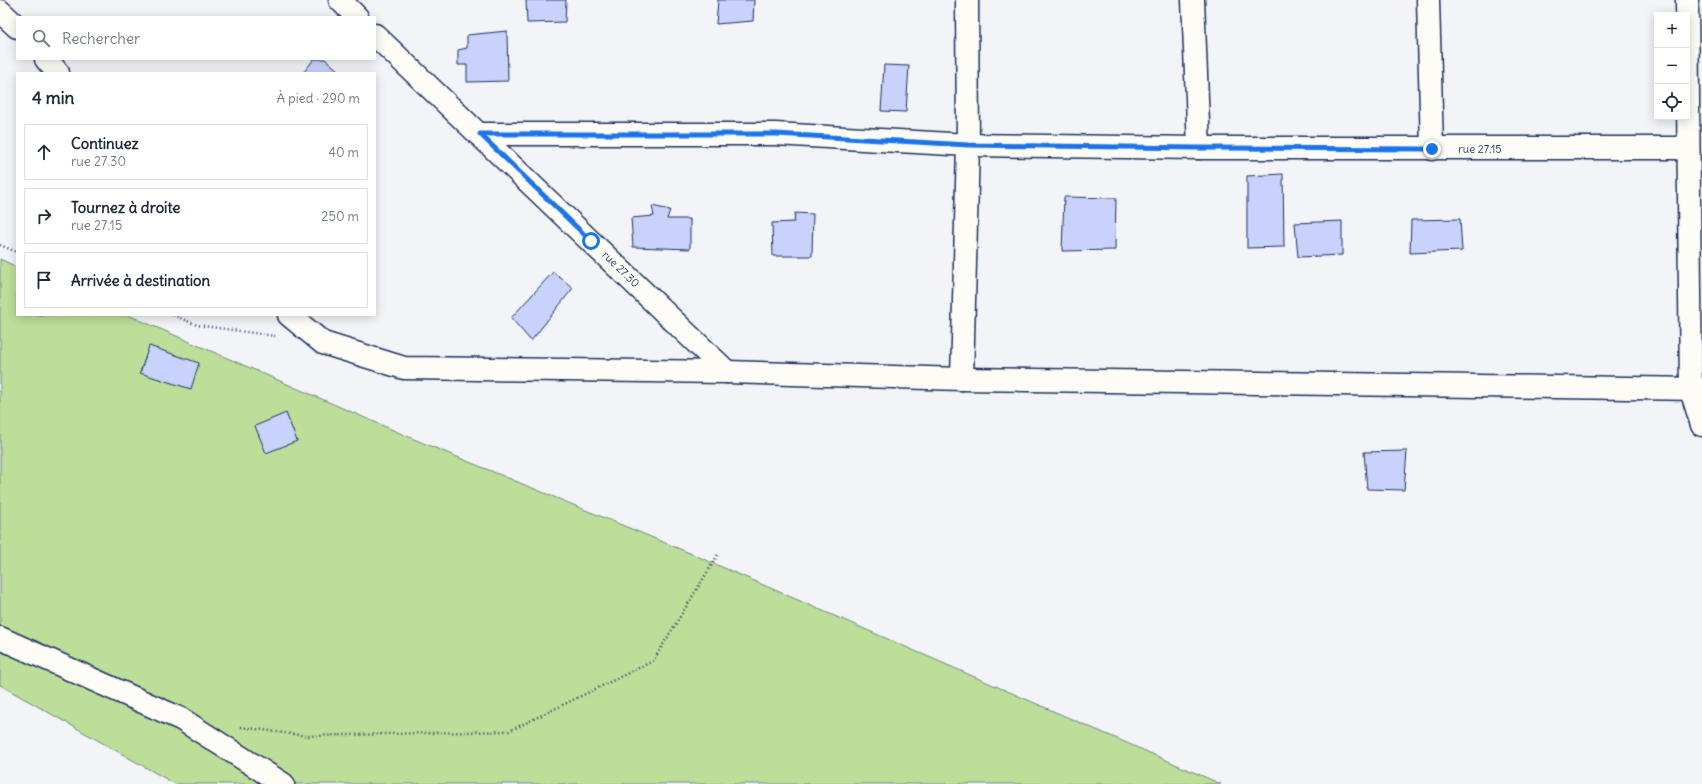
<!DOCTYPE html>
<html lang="fr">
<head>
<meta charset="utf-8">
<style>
  :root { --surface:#fff; --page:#f6f6f7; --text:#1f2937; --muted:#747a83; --line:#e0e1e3 }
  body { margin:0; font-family:Delius,sans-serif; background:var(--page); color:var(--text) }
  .controls { position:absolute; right:12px; top:12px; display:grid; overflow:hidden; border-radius:0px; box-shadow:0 2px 10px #0003 }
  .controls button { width:36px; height:36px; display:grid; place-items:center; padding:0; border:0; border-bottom:1px solid var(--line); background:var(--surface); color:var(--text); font:20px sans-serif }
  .stop { position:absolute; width:12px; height:12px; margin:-9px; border:3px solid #1a73e8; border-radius:50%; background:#fff }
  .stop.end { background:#1a73e8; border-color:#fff; box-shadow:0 1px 4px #0008 }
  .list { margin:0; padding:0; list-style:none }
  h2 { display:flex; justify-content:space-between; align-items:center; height:52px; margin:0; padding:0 16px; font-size:17px }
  h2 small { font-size:13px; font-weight:400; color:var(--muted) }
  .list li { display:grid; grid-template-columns:26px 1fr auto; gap:12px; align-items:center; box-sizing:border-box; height:56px; margin:0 8px 8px; padding:0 8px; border:1px solid var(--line); border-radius:0px }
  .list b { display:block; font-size:15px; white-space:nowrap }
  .list p { margin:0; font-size:13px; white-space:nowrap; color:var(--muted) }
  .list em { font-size:13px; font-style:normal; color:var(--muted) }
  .icon { flex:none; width:22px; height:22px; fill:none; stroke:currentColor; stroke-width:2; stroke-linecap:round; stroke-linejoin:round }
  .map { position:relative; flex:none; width:1702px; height:784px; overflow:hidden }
  .search { position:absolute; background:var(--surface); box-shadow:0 2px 10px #0003; left:16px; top:16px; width:360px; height:44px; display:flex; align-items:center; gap:10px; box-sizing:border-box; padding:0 14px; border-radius:0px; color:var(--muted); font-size:15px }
  .panel { position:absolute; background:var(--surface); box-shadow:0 2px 10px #0003; left:16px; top:72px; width:360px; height:244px; border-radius:0px }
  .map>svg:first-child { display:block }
  .green { fill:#bcde98; stroke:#6c867b }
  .building { fill:#c8d2fa; stroke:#1b2f5e }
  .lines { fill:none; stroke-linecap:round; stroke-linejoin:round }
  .minor-casing { stroke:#1b2f5e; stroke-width:25 }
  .path { stroke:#1b2f5e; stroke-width:2.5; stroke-dasharray:1 3; stroke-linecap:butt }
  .minor { stroke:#fdfcf7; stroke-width:22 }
  .route { stroke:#1a73e8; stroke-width:5 }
  .labels { text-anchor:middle; stroke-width:4; stroke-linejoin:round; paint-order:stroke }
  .street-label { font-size:11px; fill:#1b2f5e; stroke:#fdfcf7 }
</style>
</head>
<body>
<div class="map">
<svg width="1702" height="784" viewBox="0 0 1702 784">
  <rect width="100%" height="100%" fill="#f2f4f8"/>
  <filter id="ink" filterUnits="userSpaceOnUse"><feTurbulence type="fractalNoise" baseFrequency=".025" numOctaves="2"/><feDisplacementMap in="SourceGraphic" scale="8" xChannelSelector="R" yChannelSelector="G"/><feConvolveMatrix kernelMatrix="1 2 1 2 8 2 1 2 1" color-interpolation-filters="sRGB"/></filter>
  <g filter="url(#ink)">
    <!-- green -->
    <polygon class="green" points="0,259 17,267 17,315 128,315 416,440 692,554 1221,784 175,784 0,685"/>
    <!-- building -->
    <g class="building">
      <polygon points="526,0 566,0 565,22 527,23"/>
      <polygon points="718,0 754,0 753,21 716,24"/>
      <polygon points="507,31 508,81 467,82 467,65 458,65 458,50 467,48 467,35"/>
      <polygon points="314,59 325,59 339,71 337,73 303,73"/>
      <polygon points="884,65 909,66 906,112 881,111"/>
      <polygon points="1283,174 1284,247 1247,248 1247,176"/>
      <polygon points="1064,197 1116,198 1115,250 1062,251"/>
      <polygon points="652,206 670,210 667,219 690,219 690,249 633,247 631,218 654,216"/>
      <polygon points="795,213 813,214 812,256 773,256 772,223 794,222"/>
      <polygon points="1460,219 1462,251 1410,253 1411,220"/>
      <polygon points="1342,221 1342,255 1298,257 1295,223"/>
      <polygon points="553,272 573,288 531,341 511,318"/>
      <polygon points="149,346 199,363 191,389 140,373"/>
      <polygon points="286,413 297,441 266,453 255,426"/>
      <polygon points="1407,451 1404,490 1367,489 1364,452"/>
    </g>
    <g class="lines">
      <!-- minor casing -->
      <g class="minor-casing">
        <g id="minor">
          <polyline points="340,0 357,17"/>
          <polyline points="1193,0 1199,148"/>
          <polyline points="1428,0 1432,149"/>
          <polyline points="1687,0 1691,390 1702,425"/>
          <polyline points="0,11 17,27"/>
          <polyline points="375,35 727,372"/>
          <polyline points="46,59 58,73"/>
          <polyline points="480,134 775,134 968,145 1199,148 1688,148"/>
          <polyline points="289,315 323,343 404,368 727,372 962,379 1702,389"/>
          <polyline points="962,379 968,145 967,0"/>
          <polyline points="0,638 181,719 283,784"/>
        </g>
      </g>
      <!-- path -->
      <g class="path">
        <polyline points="0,245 17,252"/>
        <polyline points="173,315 197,325 275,336"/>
        <polyline points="241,727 307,736 509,731 653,661 719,553"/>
      </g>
      <!-- minor -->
      <use href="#minor" class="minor"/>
    </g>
  </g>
  <g class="lines" filter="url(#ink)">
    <!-- route -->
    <polyline class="route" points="591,241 480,134 776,134 968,145 1199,148 1432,149"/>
  </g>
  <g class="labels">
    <!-- street labels -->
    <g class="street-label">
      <text x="1480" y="153">rue 27.15</text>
      <text transform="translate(621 269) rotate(44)" y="4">rue 27.30</text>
    </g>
  </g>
</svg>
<div class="controls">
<button>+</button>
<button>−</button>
<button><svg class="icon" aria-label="locate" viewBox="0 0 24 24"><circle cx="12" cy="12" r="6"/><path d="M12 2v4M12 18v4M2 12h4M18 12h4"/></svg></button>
</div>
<div class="stop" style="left:591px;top:241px"></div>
<div class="stop end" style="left:1432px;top:149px"></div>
<div class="search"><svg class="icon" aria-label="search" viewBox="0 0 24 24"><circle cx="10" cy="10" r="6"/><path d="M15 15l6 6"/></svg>Rechercher</div>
<section class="panel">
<h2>4 min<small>À pied · 290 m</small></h2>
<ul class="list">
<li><svg class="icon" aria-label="ahead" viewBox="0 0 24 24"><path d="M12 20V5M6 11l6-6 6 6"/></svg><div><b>Continuez</b><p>rue 27.30</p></div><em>40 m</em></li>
<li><svg class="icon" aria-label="right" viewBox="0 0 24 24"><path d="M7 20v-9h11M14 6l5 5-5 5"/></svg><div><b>Tournez à droite</b><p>rue 27.15</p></div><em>250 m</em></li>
<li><svg class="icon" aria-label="arrive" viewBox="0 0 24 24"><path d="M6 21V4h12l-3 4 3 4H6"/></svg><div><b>Arrivée à destination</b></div></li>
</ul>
</section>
</div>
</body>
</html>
